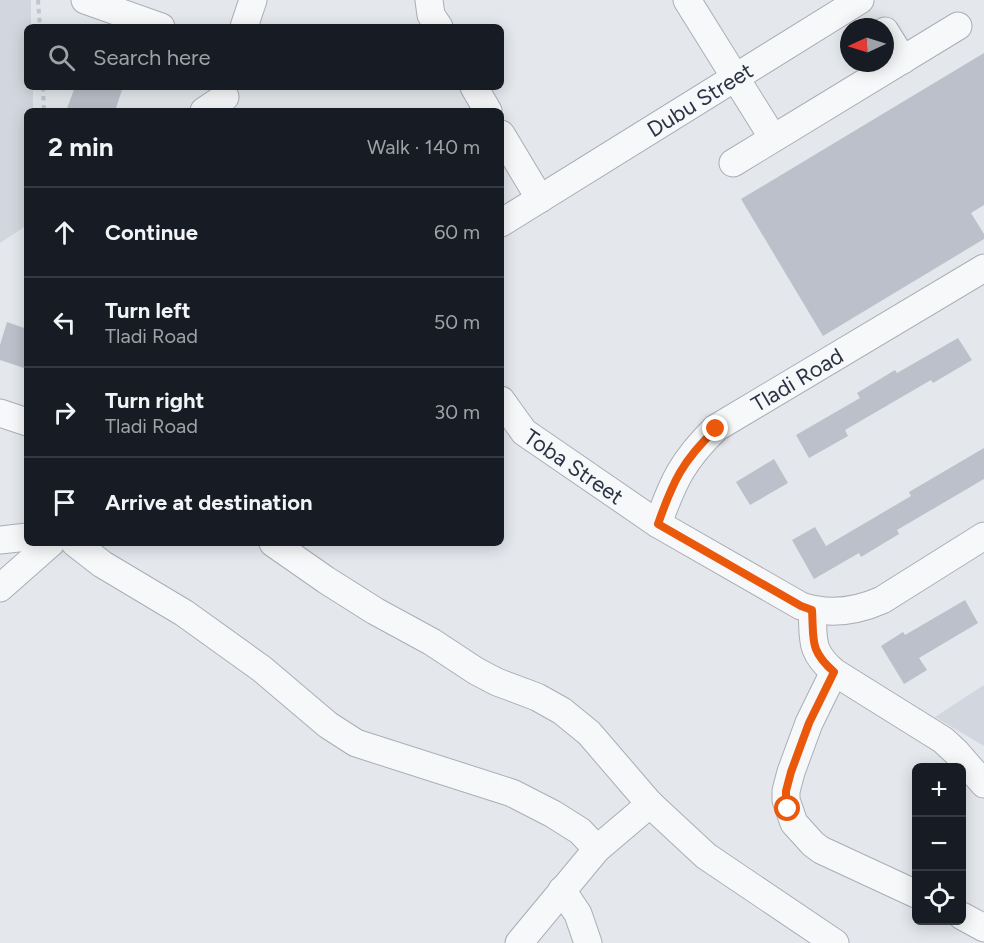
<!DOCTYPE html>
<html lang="en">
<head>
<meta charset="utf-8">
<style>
  :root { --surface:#171b24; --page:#242831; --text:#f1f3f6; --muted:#9ea1a6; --line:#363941 }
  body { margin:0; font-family:Figtree,sans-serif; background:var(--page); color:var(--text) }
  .controls { position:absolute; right:18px; bottom:18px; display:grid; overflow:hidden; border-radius:9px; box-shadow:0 3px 15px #0003 }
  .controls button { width:54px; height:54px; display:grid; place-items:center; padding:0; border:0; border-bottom:2px solid var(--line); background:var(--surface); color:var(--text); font:30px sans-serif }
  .compass { position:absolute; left:840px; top:18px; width:54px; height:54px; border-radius:50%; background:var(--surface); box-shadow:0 3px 15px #0003; rotate:266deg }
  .stop { position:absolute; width:18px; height:18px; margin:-14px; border:4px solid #ea580c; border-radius:50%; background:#fff }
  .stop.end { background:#ea580c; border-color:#fff; box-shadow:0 2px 6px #0008 }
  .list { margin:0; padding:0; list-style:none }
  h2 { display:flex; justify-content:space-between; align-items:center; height:78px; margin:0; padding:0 24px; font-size:26px }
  h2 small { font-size:20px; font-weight:400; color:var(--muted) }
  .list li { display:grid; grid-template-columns:39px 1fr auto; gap:18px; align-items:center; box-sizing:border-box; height:90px; padding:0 24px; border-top:2px solid var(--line) }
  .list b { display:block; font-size:22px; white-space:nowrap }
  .list p { margin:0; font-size:20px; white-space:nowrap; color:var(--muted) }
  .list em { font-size:20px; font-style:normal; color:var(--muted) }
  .icon { flex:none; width:33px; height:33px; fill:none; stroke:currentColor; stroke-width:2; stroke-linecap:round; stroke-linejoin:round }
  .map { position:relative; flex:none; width:984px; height:943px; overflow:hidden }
  .search { position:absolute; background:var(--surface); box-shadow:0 3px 15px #0003; left:24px; top:24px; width:480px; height:66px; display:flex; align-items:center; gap:15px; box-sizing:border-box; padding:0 21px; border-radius:9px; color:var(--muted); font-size:22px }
  .panel { position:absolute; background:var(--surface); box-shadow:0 3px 15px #0003; left:24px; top:108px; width:480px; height:438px; border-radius:9px }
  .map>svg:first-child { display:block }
  .built { fill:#d2d6de }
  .building { fill:#bbc0ca }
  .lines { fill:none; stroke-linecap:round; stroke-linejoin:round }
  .minor-casing { stroke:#a9aeb7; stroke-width:29 }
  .path { stroke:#c2c5cb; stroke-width:4; stroke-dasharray:4.5 4.5; stroke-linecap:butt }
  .minor { stroke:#f7f8fa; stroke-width:27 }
  .route { stroke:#ea580c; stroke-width:8 }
  .labels { text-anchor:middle; stroke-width:6; stroke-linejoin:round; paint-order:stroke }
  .street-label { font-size:22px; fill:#2b3445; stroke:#f4f6f9 }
</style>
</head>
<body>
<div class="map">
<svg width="984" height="943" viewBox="0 0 984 943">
  <rect width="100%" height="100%" fill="#e4e7ec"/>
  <!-- built -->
  <g class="built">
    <polygon points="0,0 31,0 31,27 27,27 27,87 33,87 33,111 27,111 27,225 0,243"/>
    <polygon points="984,685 984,746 935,717"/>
  </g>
  <!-- building -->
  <g class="building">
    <polygon points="984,53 984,205 971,213 984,234 984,239 823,336 741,199"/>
    <polygon points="75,87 123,87 115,111 66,111"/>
    <polygon points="7,322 27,329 27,369 0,360 0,345"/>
    <polygon points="958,338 972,360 933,383 931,380 845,430 848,436 809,458 796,435 860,398 857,393 895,370 897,373"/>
    <polygon points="984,448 984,479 897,530 899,534 861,557 859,553 814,579 792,540 815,527 826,546 911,496 909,492"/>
    <polygon points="774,459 788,483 750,505 736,482"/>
    <polygon points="965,600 978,623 919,658 927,670 904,684 881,646 903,632 905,635"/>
  </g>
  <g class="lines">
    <!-- minor casing -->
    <g class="minor-casing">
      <g id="minor">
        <polyline points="85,0 161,27"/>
        <polyline points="429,0 431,15 439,27"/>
        <polyline points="687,0 773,138"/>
        <polyline points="244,27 253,0"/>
        <polyline points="885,31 903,60"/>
        <polyline points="474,87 488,111"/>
        <polyline points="204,111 225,97"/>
        <polyline points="501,134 540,199"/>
        <polyline points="733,163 958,26"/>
        <path id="s1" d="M501 223 860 0"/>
        <path id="s2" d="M501 400 524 432 658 524 801 606C828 615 855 612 882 600L984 536"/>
        <polyline points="0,413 27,422"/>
        <path id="s3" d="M658 524C673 481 683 460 716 428L984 268"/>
        <polyline points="0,540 27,537"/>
        <polyline points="75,543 102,564 184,613 262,669 328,725 356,743 512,793 553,814 580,831 597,849"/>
        <polyline points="273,543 326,580 375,611 432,642 476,671 497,682 537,697 562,711 589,733 650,804 706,856 835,943"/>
        <polyline points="0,588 51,543"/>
        <path d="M812 610C814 640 809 650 834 672L943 740 956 752 984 784"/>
        <polyline points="834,672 809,723 791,772 786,791 786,800 794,823 813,844 821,850 916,894"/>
        <polyline points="562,890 578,914 588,943"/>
        <polyline points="962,916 984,928"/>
        <polyline points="519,943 597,849 650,804"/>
      </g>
    </g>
    <!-- path -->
    <g class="path">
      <polyline points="38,0 40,27"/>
      <polyline points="43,87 44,111"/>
    </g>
    <!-- minor -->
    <use href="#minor" class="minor"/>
  </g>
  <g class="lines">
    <!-- route -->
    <path class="route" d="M716 429C683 460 673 481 658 524L801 606 812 610C814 640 809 650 834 672L809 723 791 772 786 791V800L788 809"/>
  </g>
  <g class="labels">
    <!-- street labels -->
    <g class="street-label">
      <text dy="8" stroke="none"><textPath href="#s1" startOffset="234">Dubu Street</textPath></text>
      <text dy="8" stroke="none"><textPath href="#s3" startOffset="208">Tladi Road</textPath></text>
      <text dy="8" stroke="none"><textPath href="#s2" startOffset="100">Toba Street</textPath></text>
    </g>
  </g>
</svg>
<div class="controls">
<button>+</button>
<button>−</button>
<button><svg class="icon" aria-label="locate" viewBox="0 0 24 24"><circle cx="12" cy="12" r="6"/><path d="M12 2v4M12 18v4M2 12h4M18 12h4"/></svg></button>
</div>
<svg class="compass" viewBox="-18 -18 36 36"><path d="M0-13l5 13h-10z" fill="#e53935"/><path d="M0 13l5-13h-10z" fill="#9ea1a6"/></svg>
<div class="stop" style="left:788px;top:809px"></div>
<div class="stop end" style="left:716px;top:429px"></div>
<div class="search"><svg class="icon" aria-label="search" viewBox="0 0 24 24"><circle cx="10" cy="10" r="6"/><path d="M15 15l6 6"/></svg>Search here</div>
<section class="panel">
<h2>2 min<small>Walk · 140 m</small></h2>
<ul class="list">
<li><svg class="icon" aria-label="ahead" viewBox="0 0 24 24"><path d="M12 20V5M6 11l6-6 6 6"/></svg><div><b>Continue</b></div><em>60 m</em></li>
<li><svg class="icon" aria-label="left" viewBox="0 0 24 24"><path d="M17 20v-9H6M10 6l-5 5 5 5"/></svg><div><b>Turn left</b><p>Tladi Road</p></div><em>50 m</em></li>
<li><svg class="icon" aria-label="right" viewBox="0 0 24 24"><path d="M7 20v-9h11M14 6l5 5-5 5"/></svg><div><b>Turn right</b><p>Tladi Road</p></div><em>30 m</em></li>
<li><svg class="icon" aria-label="arrive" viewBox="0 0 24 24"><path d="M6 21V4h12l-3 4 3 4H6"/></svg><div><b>Arrive at destination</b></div></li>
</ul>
</section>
</div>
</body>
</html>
